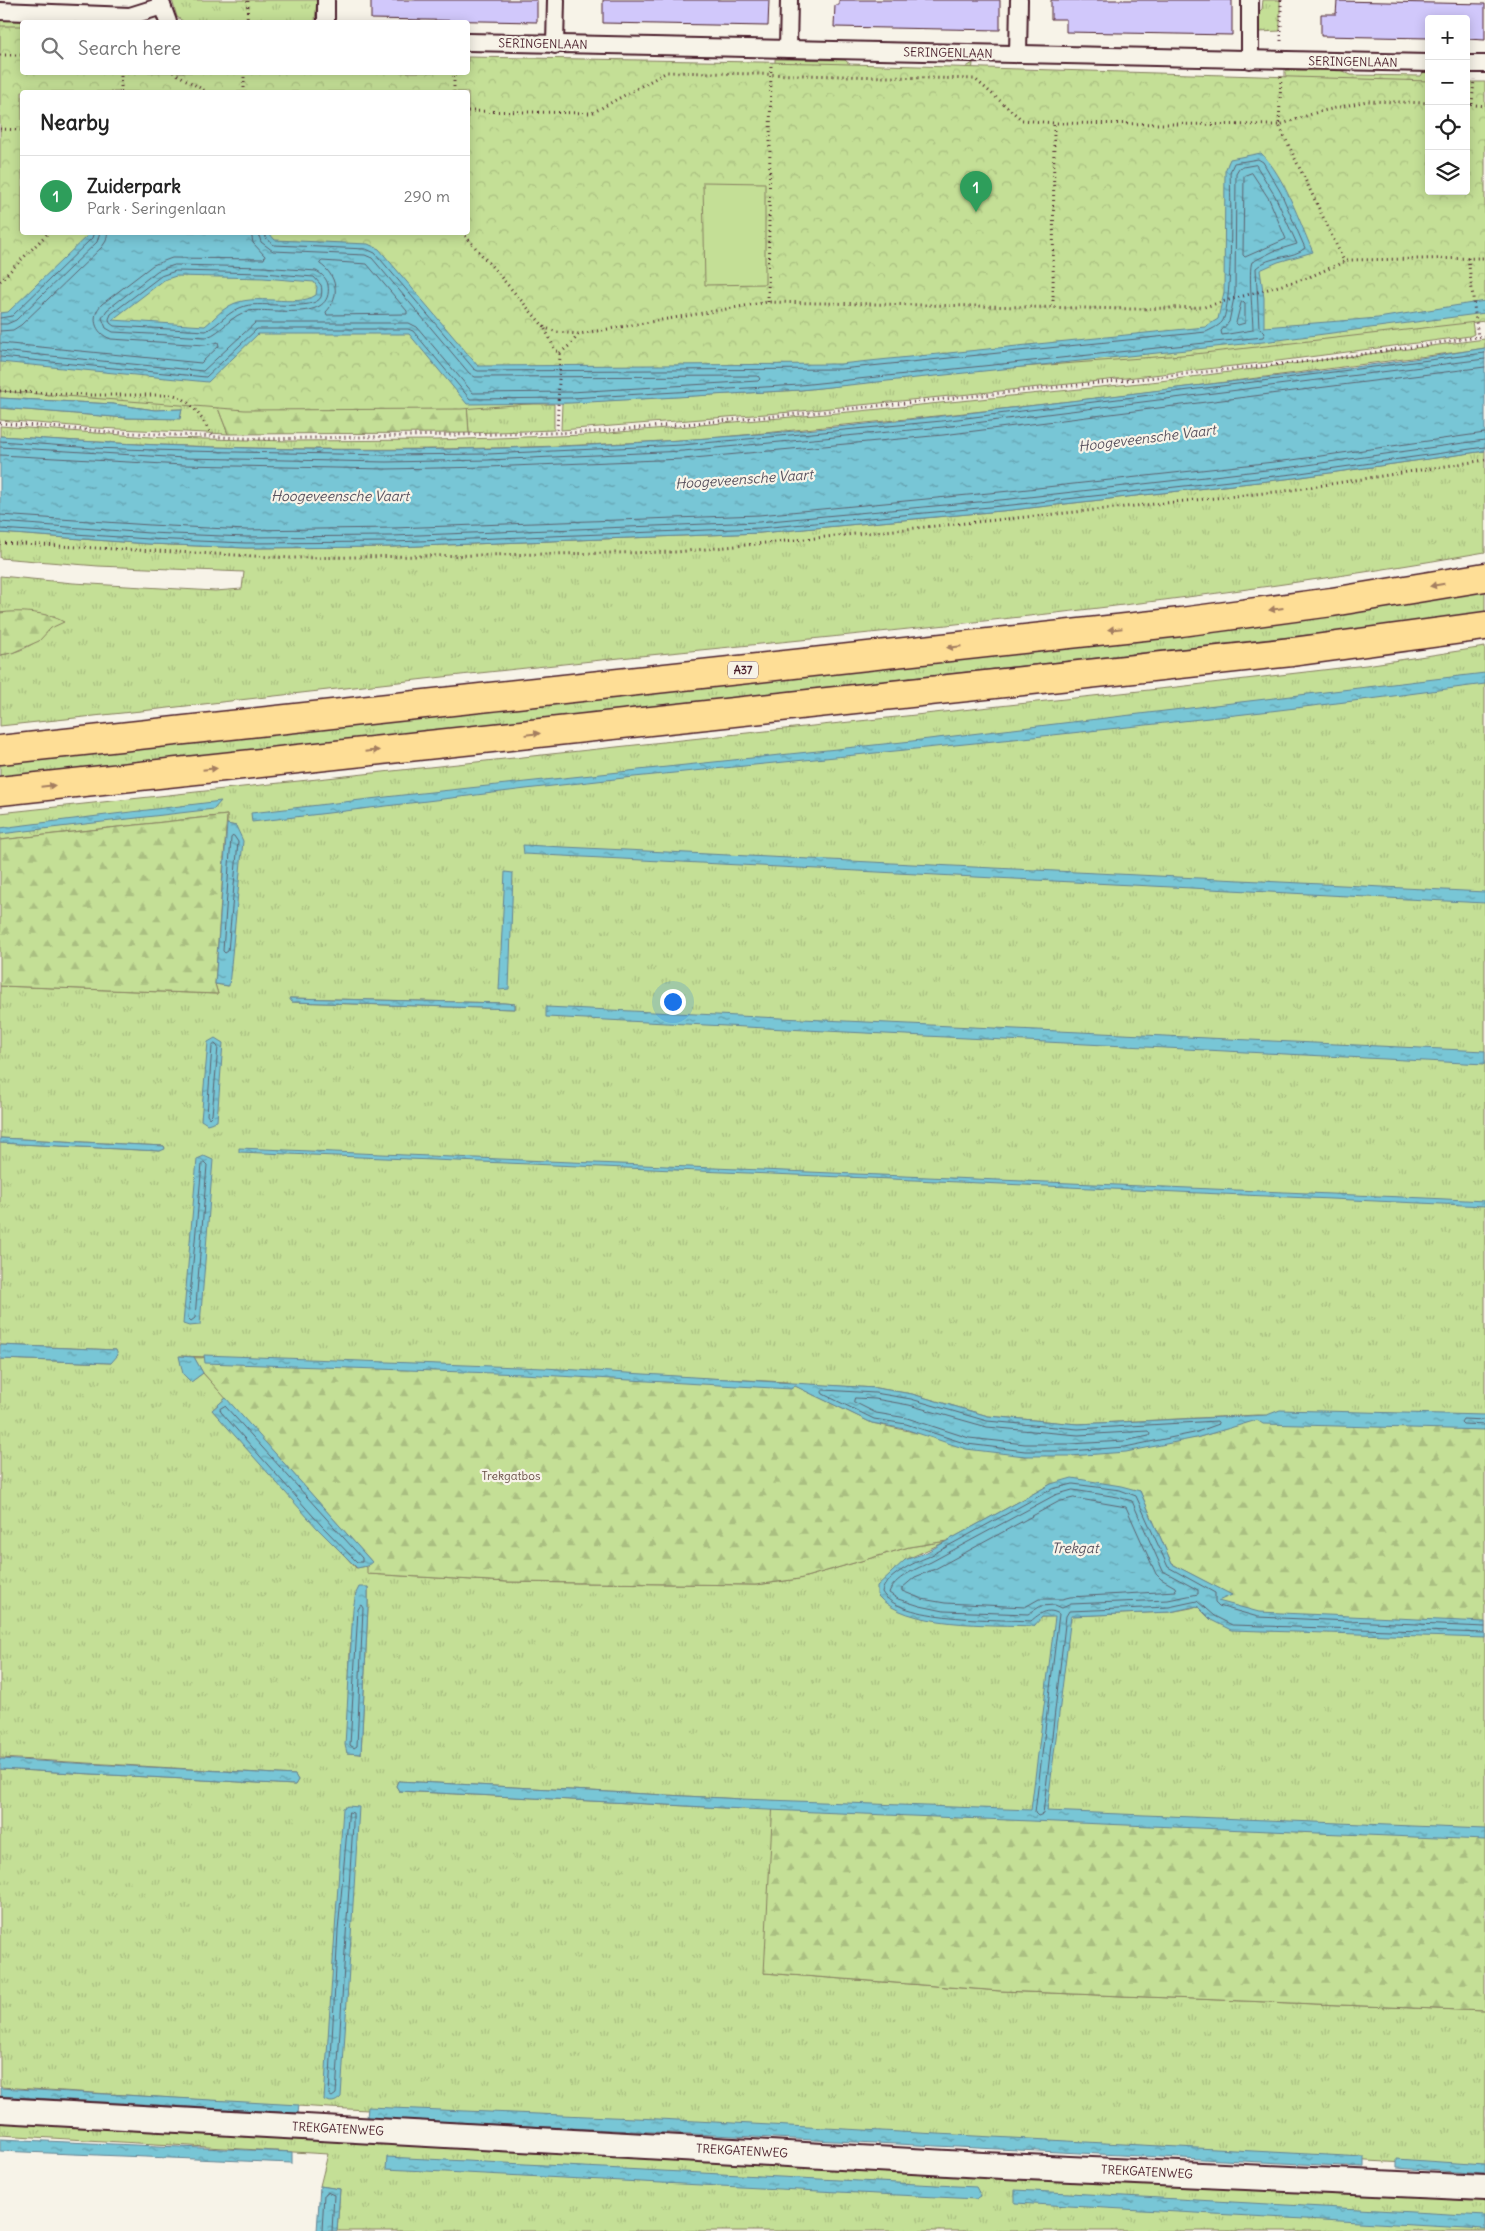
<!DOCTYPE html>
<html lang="en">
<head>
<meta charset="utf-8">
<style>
  :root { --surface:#fff; --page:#f2f2f2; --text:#222; --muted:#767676; --line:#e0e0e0; --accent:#7c3aed }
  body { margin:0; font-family:Delius,sans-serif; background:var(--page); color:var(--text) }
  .controls { position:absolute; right:15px; top:15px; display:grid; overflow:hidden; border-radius:5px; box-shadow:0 2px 12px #0003 }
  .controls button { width:45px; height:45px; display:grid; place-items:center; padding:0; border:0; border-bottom:1px solid var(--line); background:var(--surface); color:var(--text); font:25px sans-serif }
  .you { position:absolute; left:672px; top:1001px; width:18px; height:18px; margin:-12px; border:4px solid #fff; border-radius:50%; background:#1a73e8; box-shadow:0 0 0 8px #1a73e833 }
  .badge { display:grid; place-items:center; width:32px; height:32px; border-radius:50%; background:var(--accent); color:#fff; font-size:16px; font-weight:700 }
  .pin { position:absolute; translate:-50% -41px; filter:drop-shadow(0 1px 2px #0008) }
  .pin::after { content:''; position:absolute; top:26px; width:18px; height:15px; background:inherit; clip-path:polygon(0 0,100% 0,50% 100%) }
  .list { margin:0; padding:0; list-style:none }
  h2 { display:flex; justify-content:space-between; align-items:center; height:65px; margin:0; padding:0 20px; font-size:21px }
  h2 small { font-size:16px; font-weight:400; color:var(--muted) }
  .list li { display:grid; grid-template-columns:32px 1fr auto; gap:15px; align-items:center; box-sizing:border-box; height:80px; padding:0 20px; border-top:1px solid var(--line) }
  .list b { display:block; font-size:19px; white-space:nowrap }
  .list p { margin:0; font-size:16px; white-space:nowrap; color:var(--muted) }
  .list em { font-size:16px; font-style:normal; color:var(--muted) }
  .icon { flex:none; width:28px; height:28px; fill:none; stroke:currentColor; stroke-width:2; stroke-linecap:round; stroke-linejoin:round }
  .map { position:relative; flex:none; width:1485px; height:2231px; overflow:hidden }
  .search { position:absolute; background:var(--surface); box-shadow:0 2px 12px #0003; left:20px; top:20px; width:450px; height:55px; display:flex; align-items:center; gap:12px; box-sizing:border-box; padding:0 18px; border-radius:5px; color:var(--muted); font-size:19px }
  .panel { position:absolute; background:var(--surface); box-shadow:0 2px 12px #0003; left:20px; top:90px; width:450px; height:145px; border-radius:5px }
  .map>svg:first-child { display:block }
  .grass { fill:url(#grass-tufts); stroke:#877f60; fill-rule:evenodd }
  .forest { fill:url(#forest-firs); stroke:#877f60 }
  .park { fill:url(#park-crowns); stroke:#877f60; fill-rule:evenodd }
  .pitch { fill:#c4df96; stroke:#877f60 }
  .water { fill:url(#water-ripples); stroke:#668392; fill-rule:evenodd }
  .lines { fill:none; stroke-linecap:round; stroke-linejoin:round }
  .shore { stroke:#5c626f; stroke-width:1 }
  .building { fill:#d1c8fb; stroke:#4a1f2b }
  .street-casing { stroke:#4a1f2b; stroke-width:20 }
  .secondary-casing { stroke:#4a1f2b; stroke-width:28 }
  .highway-casing { stroke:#4a1f2b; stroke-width:31 }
  .path { stroke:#4a1f2b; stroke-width:3; stroke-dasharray:1 4; stroke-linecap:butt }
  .street { stroke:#f7f3e8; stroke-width:16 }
  .secondary { stroke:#f7f3e8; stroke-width:24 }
  .highway { stroke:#fede96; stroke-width:28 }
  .oneway { fill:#a47e60 }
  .labels { text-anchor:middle; stroke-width:4.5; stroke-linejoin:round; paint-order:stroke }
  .shield { fill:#f7f3e8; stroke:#7e5f64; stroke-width:1 }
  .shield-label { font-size:11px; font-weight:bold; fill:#4a1f2b }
  .street-label { font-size:12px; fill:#4a1f2b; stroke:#f7f3e8 }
  .park-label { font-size:12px; fill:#684f46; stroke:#f7f3e8 }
  .water-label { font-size:14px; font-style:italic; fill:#58515e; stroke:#f7f3e8 }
</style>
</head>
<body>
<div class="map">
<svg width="1485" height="2231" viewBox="0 0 1485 2231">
  <defs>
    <pattern id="grass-tufts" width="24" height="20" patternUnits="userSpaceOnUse" patternTransform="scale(1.25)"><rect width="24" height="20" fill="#c4df96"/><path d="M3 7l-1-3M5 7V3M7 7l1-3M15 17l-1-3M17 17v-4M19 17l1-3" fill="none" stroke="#aabf81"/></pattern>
    <pattern id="forest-firs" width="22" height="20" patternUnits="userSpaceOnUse" patternTransform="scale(1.25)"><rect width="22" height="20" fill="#c4df96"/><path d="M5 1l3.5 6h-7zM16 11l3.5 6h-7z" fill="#aabf81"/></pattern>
    <pattern id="park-crowns" width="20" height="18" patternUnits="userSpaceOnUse" patternTransform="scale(1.25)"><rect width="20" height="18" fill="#c4df96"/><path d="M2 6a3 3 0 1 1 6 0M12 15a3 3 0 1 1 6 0" fill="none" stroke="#aabf81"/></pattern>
    <pattern id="water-ripples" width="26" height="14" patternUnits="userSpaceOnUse" patternTransform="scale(1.25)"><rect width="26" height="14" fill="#78c6d6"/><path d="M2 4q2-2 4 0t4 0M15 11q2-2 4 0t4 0" fill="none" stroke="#64a0ae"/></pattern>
  </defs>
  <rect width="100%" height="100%" fill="#f7f3e8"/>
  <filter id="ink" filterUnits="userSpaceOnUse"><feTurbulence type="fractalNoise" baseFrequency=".02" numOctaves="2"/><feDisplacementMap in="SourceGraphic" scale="10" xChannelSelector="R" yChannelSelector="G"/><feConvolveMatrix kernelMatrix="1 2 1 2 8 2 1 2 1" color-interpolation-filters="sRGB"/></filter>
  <g filter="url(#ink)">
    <!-- grass -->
    <g class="grass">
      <polygon points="172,0 317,0 315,21 313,22 184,22 177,17"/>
      <polygon points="1263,0 1280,0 1280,31 1259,32 1258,13 1262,9"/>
      <polygon points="0,20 118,21 22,22 22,51 0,50"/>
      <polygon points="775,59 845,60 852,66 963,69 973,63 972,74 775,70"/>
      <polygon points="1471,315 1474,334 1470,336 1278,361 1099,381 791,412 561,430 562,403 801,390"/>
      <path d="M1485 339V348L1466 351C1256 378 1045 407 834 426 783 431 731 437 680 440 453 454 226 452 0 436V426L164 438 291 441 436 440 586 435 860 411 1160 381Z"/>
      <polygon points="0,378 208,382 228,434 97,428 0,420 0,408 127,418 180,418 182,409 155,410 113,404 0,398"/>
      <polygon points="467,404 554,404 554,430 469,433"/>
      <path d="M1485 451V552C1199 603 909 629 620 658 413 679 207 705 0 726V655C24 652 46 640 55 616L23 613H0V576L73 583 215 591 242 589 244 572 98 566 0 558V533L149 544 246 548 393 547 760 533 1012 510 1294 478Z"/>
      <polygon points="1485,587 1485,613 1326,633 0,777 0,761"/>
      <path d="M1485 647V1424L1257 1415 1078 1424 988 1416 912 1394 876 1388 433 1365 180 1356 191 1382 203 1373 226 1398 212 1410 356 1568 367 1566 368 1574 508 1582 756 1585 799 1579 909 1547 947 1541 905 1560 1042 1617 1170 1612 1191 1608 1216 1600 1485 1634V1833L764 1973 1001 1991 1485 2011V2167L329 2108 0 2087V1769L295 1785 298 1780 295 1775 0 1758V1359L111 1363 116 1350 0 1345V1143L160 1151 165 1148 164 1146 0 1138V986L218 994 215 984 228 986 236 826 227 824V815L0 840V813L1177 687 1366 665ZM290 998 504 1003 515 1004V1009L292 1002ZM368 1587V1607L361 1754 347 1753 350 1650 356 1593ZM398 1781 742 1799 746 1803 744 1809 399 1791 396 1786Z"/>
      <polygon points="0,2119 1485,2193 1485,2231 337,2231 340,2189 320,2186 328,2154 0,2135"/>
    </g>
    <!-- forest -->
    <g class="forest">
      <polygon points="1285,70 1340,70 1351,75 1421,76 1424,71 1429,71 1429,99 1285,111"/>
      <polygon points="208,382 467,404 469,433 228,434"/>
      <path d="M0 613C19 610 48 612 64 622L51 628 39 641 12 653 0 655Z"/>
      <polygon points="227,815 215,984 218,994 0,986 0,840"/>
      <polygon points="194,1357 433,1365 787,1382 872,1423 1025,1456 1196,1438 1271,1415 1485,1424 1485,1634 1235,1628 1216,1600 1231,1595 1172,1564 1140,1491 1051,1484 947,1541 909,1547 799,1579 756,1585 508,1582 367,1574 367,1566 371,1561 203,1373"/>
      <polygon points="773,1801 1485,1833 1485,2011 1001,1991 764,1973"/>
    </g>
    <!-- park -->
    <path class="park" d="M0 26H22V72H468V57L815 63 1429 81V191H1466V82H1485V321L1195 354 461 409 245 410 0 391ZM22 92H468V232H22Z"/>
    <!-- pitch -->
    <polygon class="pitch" points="703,182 765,183 765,284 705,285"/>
    <!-- water -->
    <g class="water">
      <path d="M1261 153C1285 177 1299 221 1313 252L1278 262 1260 270 1264 298V327L1378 318 1485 301V313L1263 342 801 390 571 403 467 404 409 334H258L208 382 0 362V313L8 312 91 232H268L275 240 368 244 379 249 478 366 840 364 1205 327 1218 319 1224 292 1225 171 1230 159ZM176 276 263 278 314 282 317 287 316 295C295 309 255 291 229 306 220 311 213 320 205 326L112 320 164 280Z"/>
      <path d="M1485 348V451L1294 478 1012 510 760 533 393 547 246 548 149 544 0 533V436C226 452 455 455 681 440 831 430 980 412 1128 394 1247 379 1367 368 1485 348Z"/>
      <polygon points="0,398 113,404 155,410 182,409 180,419 127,418 0,408"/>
      <path d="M1485 673V684C1199 723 911 749 624 778 500 791 376 808 252 822L251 813 403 795 912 741Z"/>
      <polygon points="221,801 214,809 0,834 0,828"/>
      <polygon points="227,824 236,826 243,841 229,986 215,984"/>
      <polygon points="523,845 1485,892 1485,903 524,854"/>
      <polygon points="505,872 513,873 509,989 499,990"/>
      <polygon points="289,998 504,1003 515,1004 515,1009 292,1002"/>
      <polygon points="546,1007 1485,1051 1485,1064 546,1017"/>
      <polygon points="215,1038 223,1043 217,1121 207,1124 201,1120 208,1042"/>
      <polygon points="0,1138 164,1146 165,1149 160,1151 0,1143"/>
      <polygon points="239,1148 1426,1198 1485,1201 1485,1206 892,1179 239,1152"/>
      <polygon points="204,1156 213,1160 200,1325 189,1326 183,1324 197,1159"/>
      <polygon points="0,1345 116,1350 118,1355 111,1363 0,1359"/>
      <polygon points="204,1355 544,1368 876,1388 912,1394 988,1416 1078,1424 1267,1415 1280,1410 1485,1415 1485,1430 1263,1424 1257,1420 1196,1438 1126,1452 1070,1456 1025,1456 966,1449 905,1429 872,1423 795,1386 791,1389 522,1374 205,1363"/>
      <polygon points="179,1356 194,1357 203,1373 191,1382 183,1374"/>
      <polygon points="226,1398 372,1562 367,1566 357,1568 317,1528 212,1410"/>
      <path d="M1072 1478 1121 1486 1140 1491 1172 1564 1232 1595 1218 1601 1259 1612 1485 1622V1638L1231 1630 1211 1620 1197 1606 1170 1612 1071 1616 1047 1811 1485 1829V1840L744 1809 399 1791 396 1786 398 1781 742 1799 1031 1810 1055 1617H1042L1034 1626C992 1624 905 1629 877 1595V1586L905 1560 925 1553 1051 1484Z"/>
      <polygon points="359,1587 368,1587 368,1607 361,1754 347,1753 345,1745 353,1609 356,1593"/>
      <polygon points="0,1759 295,1775 298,1780 295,1785 0,1769"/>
      <path d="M348 1806 359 1807 358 1824 341 2097C335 2103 331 2103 324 2100L343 1808Z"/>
      <polygon points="0,2088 299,2105 298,2113 0,2096"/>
      <polygon points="368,2107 659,2119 1364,2157 1364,2167 367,2118"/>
      <polygon points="0,2139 292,2152 292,2163 0,2151"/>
      <polygon points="387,2157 976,2187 981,2196 976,2199 386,2169"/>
      <polygon points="1397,2159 1485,2165 1485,2174 1397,2168"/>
      <polygon points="320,2186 340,2189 337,2231 317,2231"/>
      <polygon points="1015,2190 1485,2216 1485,2229 1015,2203"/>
    </g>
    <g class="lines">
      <!-- shore -->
      <g class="shore">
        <path d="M1256 165 1275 196 1297 244 1274 251 1252 262C1248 270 1253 318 1253 330L1222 335 1221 331 1229 322 1235 293 1236 173 1239 168Z"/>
        <polygon points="1252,173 1269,199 1286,239 1245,257 1243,255 1244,176"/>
        <path d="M322 261 367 264 407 311V314L327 315 326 312C341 297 337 275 320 264Z"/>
        <path d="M175 265 263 267 316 271C322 274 327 279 328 285 334 324 270 307 249 311 231 314 223 332 207 337L113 332 106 328 102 318 107 310 157 271Z"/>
        <path d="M176 271 263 273 314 277 321 285C322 288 322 294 321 297 314 312 261 301 245 306 228 311 220 324 206 331L114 326 110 323 109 319 111 314 161 276Z"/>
        <polygon points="1243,302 1245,304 1245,323 1238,325 1236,323 1241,303"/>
        <polyline points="0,318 12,316 92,238 94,232"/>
        <polyline points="0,324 7,324 16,320 97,242 100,232"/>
        <polyline points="0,331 13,330 21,325 102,247 106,241 108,232"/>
        <path d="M0 343 201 363 219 346 218 342 205 345 111 339C94 333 90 316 102 304L153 265 172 258 264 259 265 256 253 243 251 232"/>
        <polyline points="0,351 203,371 255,323 409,323 417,327 473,393 571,392 758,381 760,379 758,376 475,377 469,373 372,258 365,255 273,251 261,242 258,232"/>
        <path d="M0 357 206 377 257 329H408L413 331 470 399 571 398 800 385 1263 337 1265 333 1259 327 1256 268C1269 255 1293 259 1305 248L1281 193 1263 162 1258 159 1234 163 1230 172C1231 196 1233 307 1222 322 1219 326 1210 330 1206 332L841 369 478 371 474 369 375 253 366 249 274 245 266 238 265 232"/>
        <polyline points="0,441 92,448 184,451 386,455 488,454 682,445 942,421 1485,353"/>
        <polyline points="0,447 184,458 386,462 488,460 683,451 943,427 1485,359"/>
        <polyline points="0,455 183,465 386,469 488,467 683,459 943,435 1485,367"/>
        <polyline points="0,515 150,525 246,530 393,528 759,515 1010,491 1292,460 1485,433"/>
        <polyline points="0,522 149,533 246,537 393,536 759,522 1011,499 1293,467 1485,440"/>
        <polyline points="0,529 149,539 246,543 393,542 760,528 1012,505 1293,474 1485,447"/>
        <polygon points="234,836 238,842 228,951 225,953 223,951 231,838"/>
        <polygon points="215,1044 218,1047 212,1115 209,1118 207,1115 212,1047"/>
        <polygon points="204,1162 207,1165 195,1318 191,1321 188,1318 202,1164"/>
        <polygon points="824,1390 875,1393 911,1399 987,1421 1078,1429 1217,1421 1219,1424 1194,1433 1125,1447 1070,1451 1025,1451 967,1444 906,1424 874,1419 823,1394 822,1392"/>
        <polygon points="855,1398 875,1399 909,1405 987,1427 1078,1435 1148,1431 1150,1434 1149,1436 1124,1441 1070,1444 1025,1444 969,1438 907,1418 876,1413 854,1402"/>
        <polygon points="225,1406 362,1558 362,1562 357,1562 321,1525 221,1412 220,1409"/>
        <polyline points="1485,1420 1463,1419 1461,1422 1463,1424 1485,1425"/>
        <path d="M1073 1490 1118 1497 1132 1501 1163 1571 1198 1590V1594L1168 1600 1071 1604 1062 1608 1055 1605 1041 1606 1028 1614 944 1611 920 1606 898 1599 889 1593C893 1578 918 1568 931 1562L1055 1495Z"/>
        <polygon points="1074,1498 1126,1507 1156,1574 1161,1579 1175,1587 1176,1591 1070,1597 1062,1599 1039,1599 1025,1607 945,1603 922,1599 902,1591 902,1588 915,1577 935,1569 1058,1502"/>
        <polygon points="361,1605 363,1608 357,1746 354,1748 350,1745 358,1610"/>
        <path d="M1485 1627 1258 1617 1219 1606 1215 1602V1593L1168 1567 1136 1496 1120 1490 1073 1484 1052 1489 928 1557C915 1562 884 1577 882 1592 898 1622 999 1619 1031 1621 1039 1614 1048 1607 1059 1614L1035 1813 1038 1816 1043 1814 1066 1616 1069 1611 1169 1607 1197 1601 1214 1616 1232 1625 1485 1633"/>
        <polygon points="349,1812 353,1813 353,1824 336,2094 332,2097 329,2095 338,1931"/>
        <polyline points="322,2231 324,2194 327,2192 334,2195 332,2231"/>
      </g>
    </g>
    <!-- building -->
    <g class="building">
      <polygon points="371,0 537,0 537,22 371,19"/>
      <polygon points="603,0 769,0 768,26 603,23"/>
      <polygon points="839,0 1000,0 1000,30 834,27 835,5 839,5"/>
      <polygon points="1051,0 1232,0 1232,35 1066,32 1066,19 1051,19"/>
      <polygon points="1337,1 1485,4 1485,40 1466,39 1466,19 1429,19 1429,38 1321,36 1321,14 1336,14"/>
    </g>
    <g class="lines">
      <!-- street casing -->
      <g class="street-casing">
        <g id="street">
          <polyline points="160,0 168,22"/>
          <polyline points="0,11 130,16 162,6"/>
          <polyline points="326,22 326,0"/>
          <polyline points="468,42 1429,63"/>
          <polyline points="555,45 556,0"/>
          <polyline points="788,49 789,0"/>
          <polyline points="1018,54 1019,0"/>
          <polyline points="1250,60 1250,0"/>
          <polyline points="1466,64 1485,64"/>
        </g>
      </g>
      <!-- secondary casing -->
      <g class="secondary-casing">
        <polyline id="secondary" points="0,2110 983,2165 1485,2188"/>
      </g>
      <!-- highway casing -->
      <g class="highway-casing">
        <g id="highway">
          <polyline points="0,750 1181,622 1332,602 1485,577"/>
          <polyline points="0,791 1292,652 1485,626"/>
        </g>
      </g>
      <!-- path -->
      <g class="path">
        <polyline points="1281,0 1281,43"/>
        <polyline points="247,22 248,0"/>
        <polyline points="0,55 22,55"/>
        <polyline points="173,72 207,92"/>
        <polyline points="244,72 244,92"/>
        <polyline points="1281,77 1279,125 1344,261"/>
        <polyline points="121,92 121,72"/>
        <polyline points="454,92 454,72"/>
        <polyline points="1466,104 1485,106"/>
        <polyline points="1472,104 1474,79"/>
        <polyline points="468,111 592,113 667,72 975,79 1022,120 1054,123 1279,125 1318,112 1367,101 1429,103"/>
        <polyline points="0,129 22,130"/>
        <polyline points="462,232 545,328 557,332 579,334 768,302 1133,309 1204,307 1307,278 1348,260 1485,258"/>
        <polyline points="1468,258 1478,337"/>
        <polyline points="0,281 49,232"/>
        <polyline points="768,302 771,64"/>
        <polyline points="1053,306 1054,123"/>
        <polyline points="545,329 555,350 560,353 557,433"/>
        <polyline points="560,353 570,345 579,334"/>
        <path d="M0 391 88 395H174C192 400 203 420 212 436"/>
        <polyline points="0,423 111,432 264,439 594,432 819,412 1330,359 1485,336"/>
        <polyline points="0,543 292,558 676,552 1285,491 1485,460"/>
      </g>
      <!-- street -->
      <use href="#street" class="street"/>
      <!-- secondary -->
      <use href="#secondary" class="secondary"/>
      <!-- highway -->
      <use href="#highway" class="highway"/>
    </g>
    <!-- one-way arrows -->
    <defs><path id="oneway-solid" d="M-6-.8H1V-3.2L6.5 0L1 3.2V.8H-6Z" transform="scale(1.25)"/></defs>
    <g class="oneway">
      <use href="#oneway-solid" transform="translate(1437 585) rotate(170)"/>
      <use href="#oneway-solid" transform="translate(1276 609) rotate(172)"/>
      <use href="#oneway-solid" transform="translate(1115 629) rotate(174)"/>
      <use href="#oneway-solid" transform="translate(954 647) rotate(174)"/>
      <use href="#oneway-solid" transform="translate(533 734) rotate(-6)"/>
      <use href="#oneway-solid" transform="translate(372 751) rotate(-6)"/>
      <use href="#oneway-solid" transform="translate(210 769) rotate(-6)"/>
      <use href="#oneway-solid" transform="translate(48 786) rotate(-6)"/>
    </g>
  </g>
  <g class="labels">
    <!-- shield labels -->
    <rect class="shield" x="728" y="661.5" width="30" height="17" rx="4"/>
    <g class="shield-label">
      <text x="743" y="674">A37</text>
    </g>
    <!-- street labels -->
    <g class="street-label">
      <text transform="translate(543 44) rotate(1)" y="4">SERINGENLAAN</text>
      <text transform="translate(948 53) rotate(1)" y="4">SERINGENLAAN</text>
      <text transform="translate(1353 62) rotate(1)" y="4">SERINGENLAAN</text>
      <text transform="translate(338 2129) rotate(3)" y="4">TREKGATENWEG</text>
      <text transform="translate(742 2151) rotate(3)" y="4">TREKGATENWEG</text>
      <text transform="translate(1147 2172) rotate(3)" y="4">TREKGATENWEG</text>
    </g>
    <!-- park labels -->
    <g class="park-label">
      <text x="511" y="1480">Trekgatbos</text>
    </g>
    <!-- water labels -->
    <g class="water-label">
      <text transform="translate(1147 438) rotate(-7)" y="5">Hoogeveensche Vaart</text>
      <text transform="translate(744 479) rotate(-4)" y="5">Hoogeveensche Vaart</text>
      <text x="340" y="501">Hoogeveensche Vaart</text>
      <text x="1075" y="1553">Trekgat</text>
    </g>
  </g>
</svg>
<div class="controls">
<button>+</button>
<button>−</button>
<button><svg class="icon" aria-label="locate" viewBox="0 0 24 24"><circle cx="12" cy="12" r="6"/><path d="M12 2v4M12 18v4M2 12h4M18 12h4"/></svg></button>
<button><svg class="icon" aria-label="layers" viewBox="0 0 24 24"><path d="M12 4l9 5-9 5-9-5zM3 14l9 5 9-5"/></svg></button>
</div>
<div class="you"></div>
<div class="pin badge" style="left:976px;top:212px;background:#2e9e5b">1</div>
<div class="search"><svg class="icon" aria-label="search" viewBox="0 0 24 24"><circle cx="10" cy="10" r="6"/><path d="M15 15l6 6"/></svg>Search here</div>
<section class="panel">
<h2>Nearby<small></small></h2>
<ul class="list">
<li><span class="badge" style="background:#2e9e5b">1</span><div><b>Zuiderpark</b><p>Park · Seringenlaan</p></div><em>290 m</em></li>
</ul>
</section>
</div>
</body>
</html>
